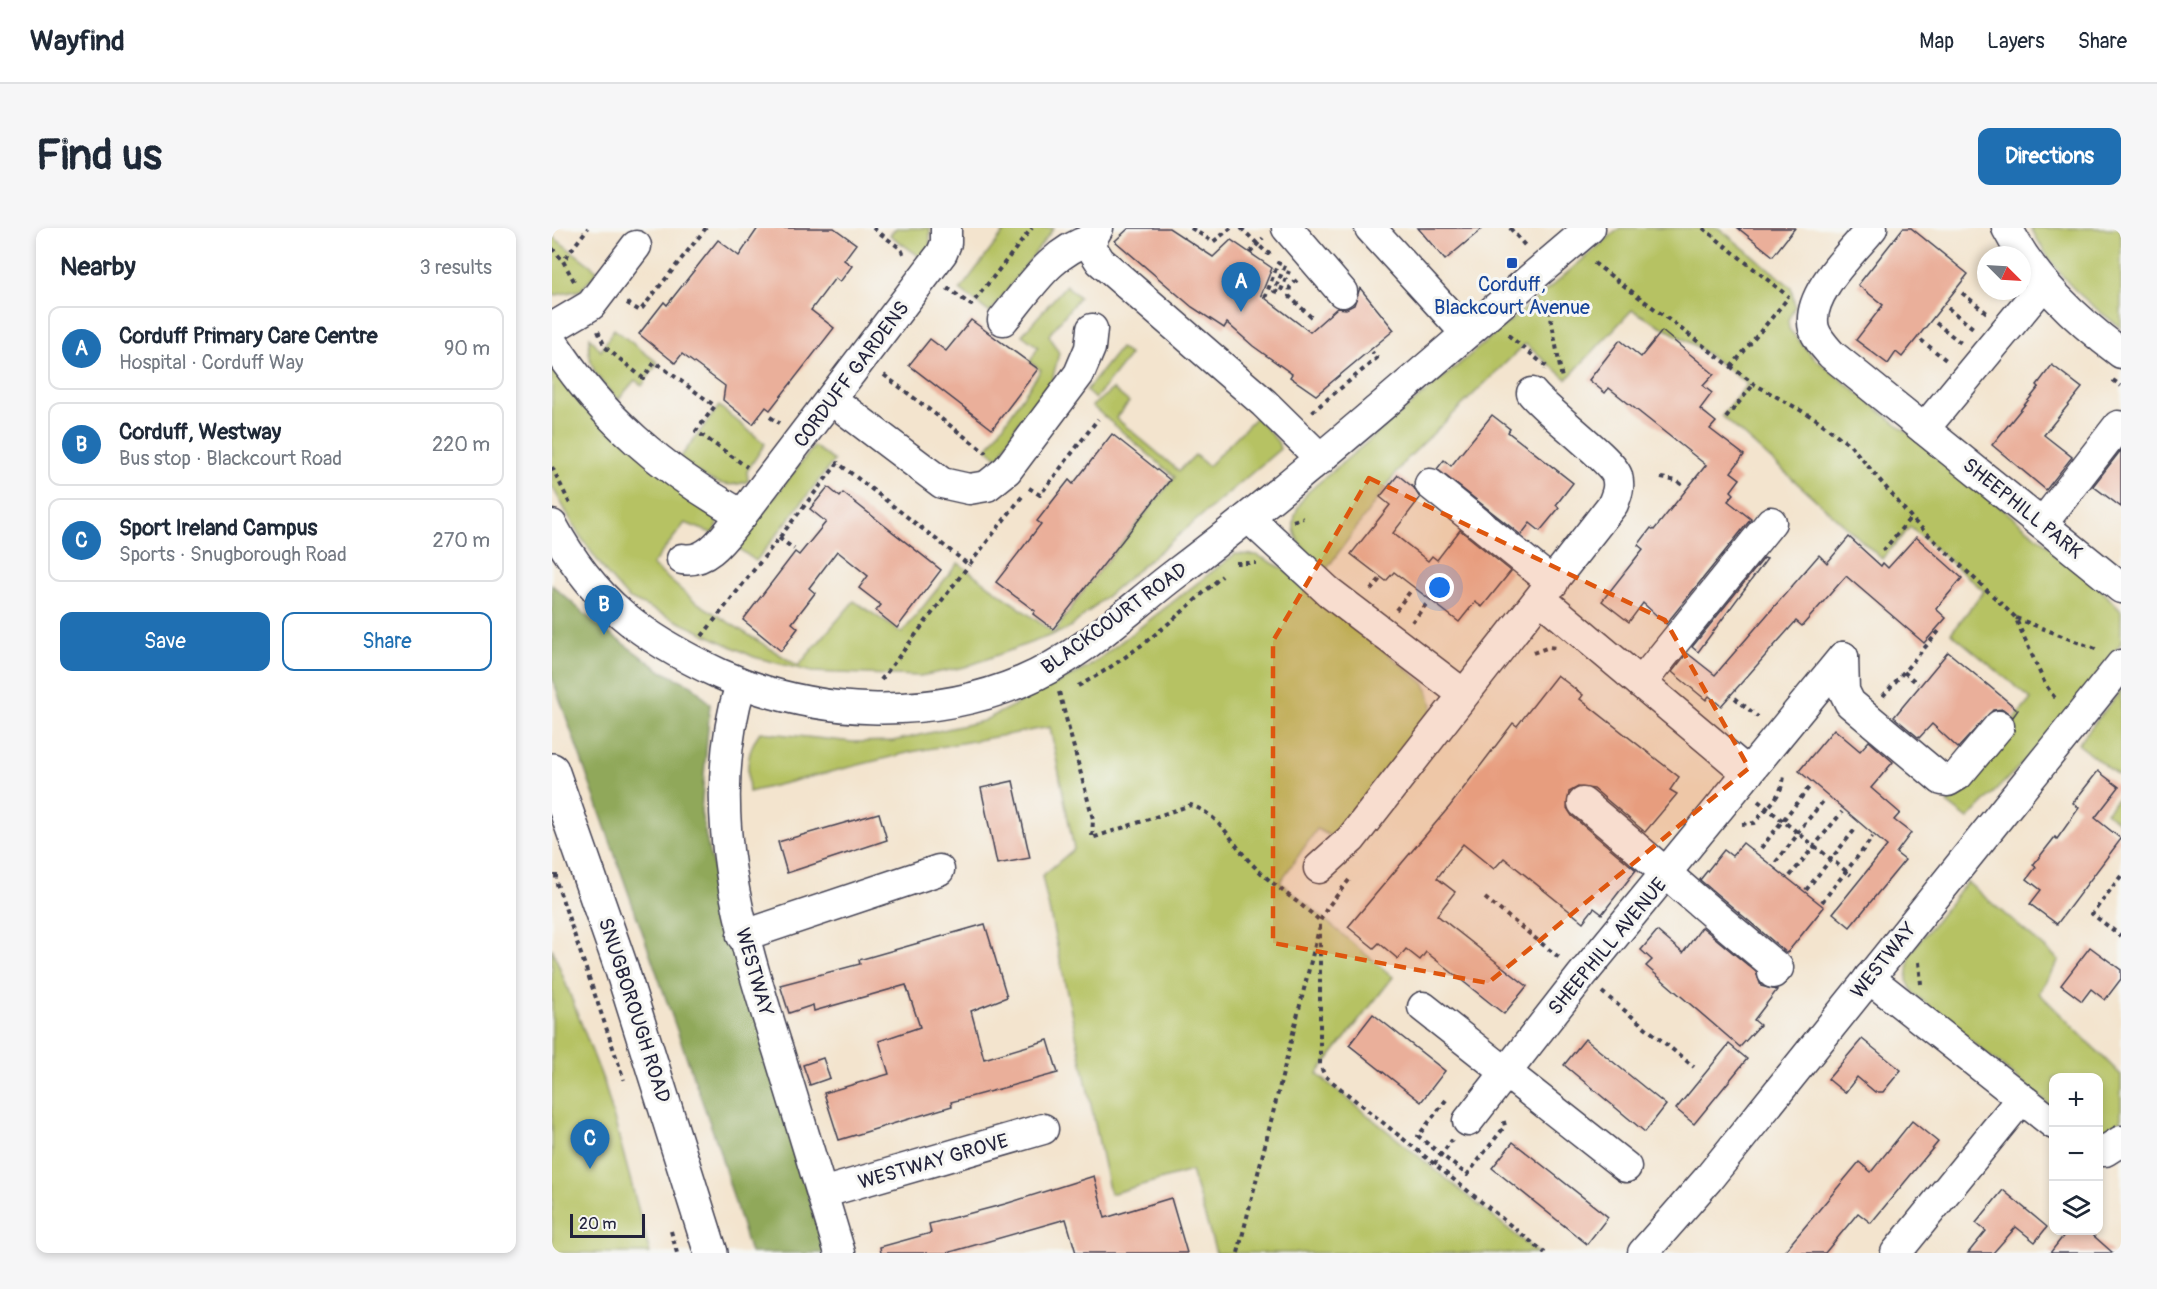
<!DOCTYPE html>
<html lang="en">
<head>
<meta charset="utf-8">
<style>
  :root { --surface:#fff; --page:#f6f6f7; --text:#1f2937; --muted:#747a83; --line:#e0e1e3; --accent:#1f6fb2 }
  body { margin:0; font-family:Pangolin,sans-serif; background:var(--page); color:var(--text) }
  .controls { position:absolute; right:18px; bottom:18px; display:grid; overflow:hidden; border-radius:12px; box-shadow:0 3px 9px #0003 }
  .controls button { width:54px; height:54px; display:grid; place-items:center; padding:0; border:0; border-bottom:2px solid var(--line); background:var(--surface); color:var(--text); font:30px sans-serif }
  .compass { position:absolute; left:1425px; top:18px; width:54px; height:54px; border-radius:50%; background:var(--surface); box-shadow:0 3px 9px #0003; rotate:114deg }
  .scale { position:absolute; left:18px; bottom:15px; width:75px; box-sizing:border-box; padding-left:6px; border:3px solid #22223b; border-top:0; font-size:16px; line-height:21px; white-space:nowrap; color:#22223b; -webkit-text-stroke:4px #f6f6f2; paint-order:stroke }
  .you { position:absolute; left:888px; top:360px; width:21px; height:21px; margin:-15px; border:4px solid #fff; border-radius:50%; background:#1a73e8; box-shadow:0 0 0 9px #1a73e833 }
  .badge { display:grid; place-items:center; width:39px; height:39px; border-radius:50%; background:var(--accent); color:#fff; font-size:20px; font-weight:700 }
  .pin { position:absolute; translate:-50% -50px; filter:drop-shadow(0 2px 3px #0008) }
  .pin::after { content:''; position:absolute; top:32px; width:21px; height:18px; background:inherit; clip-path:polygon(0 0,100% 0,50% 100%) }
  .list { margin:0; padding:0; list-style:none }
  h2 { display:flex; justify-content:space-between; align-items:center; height:78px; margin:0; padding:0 24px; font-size:26px }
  h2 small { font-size:20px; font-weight:400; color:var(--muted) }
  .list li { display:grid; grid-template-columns:39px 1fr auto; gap:18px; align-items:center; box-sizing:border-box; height:84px; margin:0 12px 12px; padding:0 12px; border:2px solid var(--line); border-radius:12px }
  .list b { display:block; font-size:22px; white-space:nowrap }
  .list p { margin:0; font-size:20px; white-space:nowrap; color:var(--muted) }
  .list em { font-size:20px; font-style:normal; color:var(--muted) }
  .actions { display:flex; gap:12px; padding:18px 24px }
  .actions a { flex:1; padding:14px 0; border:2px solid var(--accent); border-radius:12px; text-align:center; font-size:21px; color:var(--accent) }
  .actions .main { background:var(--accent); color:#fff }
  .icon { flex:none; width:33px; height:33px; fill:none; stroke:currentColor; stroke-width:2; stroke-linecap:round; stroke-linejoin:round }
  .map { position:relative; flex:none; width:1569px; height:1025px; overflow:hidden; border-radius:12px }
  header { display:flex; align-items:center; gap:36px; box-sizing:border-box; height:84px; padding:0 30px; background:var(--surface); border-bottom:2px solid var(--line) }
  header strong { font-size:28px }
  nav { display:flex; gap:33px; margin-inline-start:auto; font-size:21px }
  .intro { display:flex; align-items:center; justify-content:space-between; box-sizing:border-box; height:144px; padding:0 36px }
  h1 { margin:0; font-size:42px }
  .button { padding:15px 27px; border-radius:12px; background:var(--accent); color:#fff; font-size:21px; font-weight:700 }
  main { display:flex; gap:36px; padding:0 36px }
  aside { flex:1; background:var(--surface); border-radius:12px; box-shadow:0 3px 9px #0003 }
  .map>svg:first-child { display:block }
  .green { fill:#b6c264; stroke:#6c7250; stroke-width:1.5 }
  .forest { fill:#90a85a; stroke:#59654a; stroke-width:1.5 }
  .building { fill:#eaaf9a }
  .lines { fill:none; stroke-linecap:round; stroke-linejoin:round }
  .minor-casing { stroke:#413f51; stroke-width:33 }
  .major-casing { stroke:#413f51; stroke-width:36 }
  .path { stroke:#413f51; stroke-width:4; stroke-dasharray:4.5 4.5; stroke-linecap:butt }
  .minor { stroke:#fff; stroke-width:30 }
  .major { stroke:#fff; stroke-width:33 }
  .marked { fill:#de560e; fill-opacity:0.2; stroke:#de560e; stroke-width:4.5; stroke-dasharray:12 8; stroke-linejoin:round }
  .transit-dot { fill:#1a4fb4; stroke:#f6f6f2; stroke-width:2 }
  .labels { text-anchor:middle; stroke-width:6; stroke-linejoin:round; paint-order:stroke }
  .transit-label { font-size:20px; fill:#164399; stroke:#f6f6f2 }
  .street-label { font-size:20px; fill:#22223b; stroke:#f6f6f2 }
</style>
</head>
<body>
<header>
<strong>Wayfind</strong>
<nav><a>Map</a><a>Layers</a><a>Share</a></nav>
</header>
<div class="intro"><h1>Find us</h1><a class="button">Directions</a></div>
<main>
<aside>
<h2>Nearby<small>3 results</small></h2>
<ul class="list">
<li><span class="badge">A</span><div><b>Corduff Primary Care Centre</b><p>Hospital · Corduff Way</p></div><em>90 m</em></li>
<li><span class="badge">B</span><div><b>Corduff, Westway</b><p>Bus stop · Blackcourt Road</p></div><em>220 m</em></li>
<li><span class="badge">C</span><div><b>Sport Ireland Campus</b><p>Sports · Snugborough Road</p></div><em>270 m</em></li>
</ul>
<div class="actions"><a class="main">Save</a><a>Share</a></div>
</aside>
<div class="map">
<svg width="1569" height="1025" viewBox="0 0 1569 1025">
  <rect width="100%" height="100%" fill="#f6f6f2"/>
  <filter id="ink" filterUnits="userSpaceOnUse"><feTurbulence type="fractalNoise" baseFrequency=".0167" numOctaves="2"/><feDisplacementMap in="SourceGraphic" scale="12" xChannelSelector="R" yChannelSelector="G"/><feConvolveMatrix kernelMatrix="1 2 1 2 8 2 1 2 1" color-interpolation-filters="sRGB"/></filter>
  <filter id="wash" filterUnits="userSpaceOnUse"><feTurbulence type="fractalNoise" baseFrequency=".008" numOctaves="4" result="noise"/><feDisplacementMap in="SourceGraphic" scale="24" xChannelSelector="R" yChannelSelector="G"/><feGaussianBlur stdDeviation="1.35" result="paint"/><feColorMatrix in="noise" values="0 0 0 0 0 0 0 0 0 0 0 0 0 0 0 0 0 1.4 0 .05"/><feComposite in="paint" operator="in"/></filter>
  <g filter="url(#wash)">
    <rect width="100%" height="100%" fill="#f3e4ce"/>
    <!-- green -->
    <g class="green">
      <polygon points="344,0 378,0 378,18 371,31 338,7"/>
      <polygon points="455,0 502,0 438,85 408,62"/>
      <path d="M1068 0H1167L1239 59 1243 78 1236 92 1237 101 1261 129 1543 355 1569 383V415L1500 505 1416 591 1395 575 1479 471 1399 405 1432 363 1358 299 1330 331 1170 188 1195 156 1144 118 1080 82 1015 151 973 116 852 234 774 342C745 318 728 298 756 264Z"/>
      <path d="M1479 0H1569V100C1525 67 1505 49 1479 0Z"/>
      <polygon points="0,8 46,43 29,62 4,67 0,65"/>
      <polygon points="514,57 527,69 497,107 507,125 500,153 464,198 447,230 435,221 489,142 478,134 486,119 470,107"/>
      <path d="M62 101 106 135 90 158 83 152 66 172C48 154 32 136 38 109L49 123Z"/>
      <polygon points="568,120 578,127 543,171 534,163"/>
      <polygon points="0,134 165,288 167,293 162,306 133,295 100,337 141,372 246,438 302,373 350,405 406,335 502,405 534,359 623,249 540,178 561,161 577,174 564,190 627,243 643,227 656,238 704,189 726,214 728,221 516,401 413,439 368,448 260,444 202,429 76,370 55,346 26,305 0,258"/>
      <path d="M167 178 213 216 195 243 196 253C168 265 149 246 127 231Z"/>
      <polygon points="262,218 282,233 204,333 184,319"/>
      <path d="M683 326 705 327 730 340 873 456 880 475 879 485 782 610 765 601 728 654 841 749 765 846 986 1025H664L639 943 558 966 490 648 522 621 498 499 359 524 197 564C195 541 194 523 208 504L301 514 341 513 431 493 535 440Z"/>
      <polygon points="1569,462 1569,550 1526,516"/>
      <polygon points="1569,566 1569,596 1554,584"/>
      <polygon points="1415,654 1507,732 1487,765 1569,847 1569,896 1556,903 1547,903 1546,850 1502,850 1501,880 1361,765 1355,752 1358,725"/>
      <polygon points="0,720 53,857 98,1025 0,1025"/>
    </g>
    <!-- forest -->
    <polygon class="forest" points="0,357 44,396 111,444 140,457 158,476 149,584 157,624 273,1025 198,1025 166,918 0,449"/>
    <g id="blocks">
      <!-- building -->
      <g class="building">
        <polygon points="206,0 282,0 304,16 292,32 300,38 288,54 283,50 259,82 282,100 218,182 214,179 201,196 171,172 173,158 130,126 123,135 87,106 112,74 115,77 166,12 187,28"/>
        <polygon points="577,0 617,0 661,29 679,12 720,40 709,67 758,104 785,80 794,81 802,77 808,60 842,102 764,167 738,149 740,146 701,118 675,95 672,100 640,79 563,13"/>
        <polygon points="866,0 931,0 893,32"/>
        <polygon points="1186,0 1243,0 1221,28"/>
        <polygon points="1351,0 1359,0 1416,46 1350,129 1344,124 1336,136 1304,112 1331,77 1306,57"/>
        <polygon points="419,92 486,141 440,201 357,137 378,111 394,123"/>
        <polygon points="1110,103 1162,146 1151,158 1160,165 1148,181 1164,194 1158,201 1192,227 1179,244 1188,251 1179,263 1182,266 1176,273 1199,291 1114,396 1091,375 1077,394 1050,373 1091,321 1086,317 1099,300 1102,302 1154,237 1057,160 1053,165 1037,152 1068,112 1089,129"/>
        <polygon points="1500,137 1530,160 1492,207 1520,229 1494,262 1440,217 1487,159 1485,157"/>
        <polygon points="940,187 958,201 956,204 1021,255 1004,277 1007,280 988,303 978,295 969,307 885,241 892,232 899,238"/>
        <polygon points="560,206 618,252 501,401 481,386 483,383 444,354 489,296 485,293 517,252 521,256"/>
        <polygon points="1569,222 1569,279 1541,258"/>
        <polygon points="846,247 862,260 868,270 841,305 876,333 880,328 885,332 908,302 959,343 930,379 923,374 907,394 842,344 834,353 799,326 838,277 828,269"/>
        <polygon points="276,259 288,269 291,265 389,342 345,400 324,383 329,377 307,360 316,348 285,323 257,360 263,365 240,395 246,400 229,423 191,392 243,324 247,327 274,294 258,281"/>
        <polygon points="1297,309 1329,338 1331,335 1336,340 1364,309 1410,350 1384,381 1394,390 1372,415 1294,348 1250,398 1244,393 1169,478 1157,468 1154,472 1120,444 1135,425 1163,447 1267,327 1275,335"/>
        <polygon points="1212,330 1215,331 1146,424 1140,419"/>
        <polygon points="1396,424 1466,482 1461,489 1451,481 1441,482 1406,520 1380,496 1367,510 1342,489"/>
        <polygon points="1005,447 1031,467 1028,471 1127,549 1118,562 1125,566 1093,604 1042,561 1026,559 1017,564 1015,580 1020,588 1084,642 1050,686 1042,680 1031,694 952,630 942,641 911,616 885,650 903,664 885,687 975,758 952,786 874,724 868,732 854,721 846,731 827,715 822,720 796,699 898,578 961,495 965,498"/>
        <polygon points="1282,501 1308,523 1317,513 1341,534 1319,560 1348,585 1342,592 1359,605 1344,625 1353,632 1298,699 1281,685 1335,618 1247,543"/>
        <polygon points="1546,543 1567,559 1543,590 1569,611 1505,696 1478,676 1489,662 1475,651 1484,639 1481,637 1503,609 1505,611 1527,580 1521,575"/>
        <polygon points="461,553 478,630 445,636 429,560"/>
        <polygon points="327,585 335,612 235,645 226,614"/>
        <polygon points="1191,615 1272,679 1235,725 1148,652 1172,622 1180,628"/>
        <polygon points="433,696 455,769 419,783 432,831 496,812 506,845 399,874 400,878 287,912 272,865 337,846 327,813 368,799 354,757 262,783 261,777 237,785 228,757 308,736 307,732"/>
        <polygon points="1150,699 1204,744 1209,758 1225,762 1202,792 1208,797 1188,819 1094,738 1100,732 1089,722 1105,703 1131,725"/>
        <polygon points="1538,719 1569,742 1569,751 1553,772 1539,761 1530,773 1509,757"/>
        <polygon points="821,786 893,843 869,874 797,817"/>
        <polygon points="1033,811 1114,877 1093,904 1012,837"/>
        <polygon points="1310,811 1349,842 1331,864 1323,864 1305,849 1293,865 1276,851"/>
        <polygon points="1177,816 1195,831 1142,896 1124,881"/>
        <polygon points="271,830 278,850 258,857 251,837"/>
        <polygon points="1360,893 1386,914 1319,995 1306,985 1273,1025 1231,1025 1307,934 1319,944"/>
        <polygon points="961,914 1056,989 1035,1016 940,940"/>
        <polygon points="542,948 553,990 619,970 635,1025 524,1025 514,991 395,1025 329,1025 328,1019 379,1005 377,996 453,976"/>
        <polygon points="1451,962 1495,999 1483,1014 1464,999 1441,1025 1416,1025 1434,1003 1424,995"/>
        <polygon points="1516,1002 1535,1002 1561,1025 1498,1025"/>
      </g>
    </g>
  </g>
  <g filter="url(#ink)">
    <use href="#blocks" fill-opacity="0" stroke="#413f51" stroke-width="1.5"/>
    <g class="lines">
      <!-- minor casing -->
      <g class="minor-casing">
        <g id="minor">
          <polyline points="735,0 790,64"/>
          <polyline points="818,0 913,104"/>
          <path d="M1320 0C1300 25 1253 67 1262 101 1265 111 1273 119 1280 127L1569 360"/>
          <path d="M1455 0C1482 52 1523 91 1569 125"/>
          <polyline points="539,12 541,22 548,33 712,175 769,231"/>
          <path d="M451 92C477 61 499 23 539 12L546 0"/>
          <polyline points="0,100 39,77 84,18"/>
          <path d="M0 113C50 191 110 241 190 287"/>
          <polyline points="280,172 390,255 417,261 435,258 455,242 527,146 538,120 540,101"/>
          <polyline points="1372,201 1492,56"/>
          <polyline points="878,256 1001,355"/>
          <polyline points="697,290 777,364 911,466"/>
          <polyline points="1490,296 1566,198"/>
          <path d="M0 297C41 373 90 410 168 446 261 488 376 493 471 453 527 430 575 383 622 347 766 238 900 116 1038 0"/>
          <path d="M130 331C157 336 174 306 190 287L390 25 394 15V0"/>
          <polyline points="989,371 1196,545"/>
          <polyline points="1291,429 1292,463 1298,475 1390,552 1396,553 1406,547 1447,498"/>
          <path d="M189 455C150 584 188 702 227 825 247 891 268 958 288 1025"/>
          <polyline points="1089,455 1219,294"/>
          <path d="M1031 575C1097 629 1159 686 1226 740L1221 745"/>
          <path d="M767 640 799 611 1061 276C1065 266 1068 259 1065 248 1059 231 997 186 980 165"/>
          <polyline points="190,708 387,642"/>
          <polyline points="1317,750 1502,896"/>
          <polyline points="871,779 1074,939"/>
          <polyline points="916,893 1030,747 1291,429"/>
          <polyline points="1546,923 1553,923 1569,913"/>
          <polyline points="270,965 491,901"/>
          <polyline points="1091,1025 1156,951 1569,437"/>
          <polyline points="1344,1025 1469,871"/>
        </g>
      </g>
      <!-- major casing -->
      <g class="major-casing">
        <polyline id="major" points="0,542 69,739 159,1025"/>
      </g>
      <!-- path -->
      <g class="path">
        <polyline points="321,0 349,21 353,30"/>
        <polyline points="639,0 661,14 679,0"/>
        <polyline points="689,0 716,26 719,23"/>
        <polyline points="958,0 975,20"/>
        <polyline points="1151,0 1237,69"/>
        <polyline points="0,20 11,33"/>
        <polyline points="698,25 711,10"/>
        <polyline points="1042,35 1202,156 1264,191 1299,218 1363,294 1463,389 1493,456 1505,473"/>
        <polyline points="745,52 738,59 737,68 759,89"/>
        <polyline points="22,53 11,33 36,0"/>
        <polyline points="396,63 397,61 419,77 480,0"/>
        <polyline points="1410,65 1435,85"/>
        <polyline points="713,70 726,35 733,38 722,63 728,65 737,43"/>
        <polyline points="996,73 1010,151"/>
        <polyline points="75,75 88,83 154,0"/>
        <polyline points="1396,80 1421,100"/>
        <polyline points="1384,95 1409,115"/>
        <polyline points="46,103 53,119 91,150 103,134 163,178 144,203 195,239"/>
        <polyline points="956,107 995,139 993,142"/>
        <polyline points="1369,112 1394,132"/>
        <polyline points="1179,139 1236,70"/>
        <polyline points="332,147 434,225"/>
        <polyline points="1561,152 1569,158"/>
        <polyline points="760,184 825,130 820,124"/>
        <polyline points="218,189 227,195"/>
        <polyline points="1174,190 1202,156"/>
        <polyline points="0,239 18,276"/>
        <polyline points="1109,250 1125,253 1133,259"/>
        <polyline points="477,260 488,267 546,191"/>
        <polyline points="741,293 751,290"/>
        <polyline points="227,310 242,321"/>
        <polyline points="1331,323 1359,289"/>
        <polyline points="684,335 704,335"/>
        <polyline points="819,362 828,351"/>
        <polyline points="844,382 860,361"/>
        <polyline points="1464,390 1546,422"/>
        <polyline points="860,394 876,374"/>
        <polyline points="150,408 286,235 417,337 472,266"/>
        <polyline points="981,425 997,419 1005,420"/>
        <polyline points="1352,444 1366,456"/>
        <polyline points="329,452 417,337"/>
        <path d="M526 458C580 430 626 388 670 348"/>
        <path d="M507 464 541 591 540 610 639 577C671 589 678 614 701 637 721 658 748 674 768 693"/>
        <polyline points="1331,468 1387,403"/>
        <polyline points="1183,470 1206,489"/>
        <polyline points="1206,573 1299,647"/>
        <path d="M1190 596 1202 595C1216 579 1232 566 1232 545"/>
        <polyline points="1245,605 1273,571"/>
        <polyline points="1209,620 1259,557"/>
        <polyline points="1224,634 1247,605"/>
        <polyline points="4,646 4,653 72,852"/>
        <polyline points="1238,648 1290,584"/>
        <polyline points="1569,648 1540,686 1569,708"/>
        <polyline points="797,652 775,680 768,693 768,837 773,848 993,1025"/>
        <polyline points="1254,662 1305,599"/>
        <polyline points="933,670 1009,731"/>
        <polyline points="1270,674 1321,609"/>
        <polyline points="1367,734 1369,756"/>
        <polyline points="1050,764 1142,839"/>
        <polyline points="894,872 866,908 915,947 953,898 951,890"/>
        <polyline points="882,936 900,912"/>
        <polyline points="119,1003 125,1025"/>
        <polyline points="686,1025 767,701"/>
      </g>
      <!-- minor -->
      <use href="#minor" class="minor"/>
      <!-- major -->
      <use href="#major" class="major"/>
    </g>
  </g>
  <!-- marked area -->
  <path class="marked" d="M817 250 1113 392 1197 540 936 755 721 715V413Z"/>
  <!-- markers -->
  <rect class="transit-dot" x="954" y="29" width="12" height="12" rx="3"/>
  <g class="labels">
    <!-- transit labels -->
    <g class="transit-label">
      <text x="960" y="63">Corduff,<tspan x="960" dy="23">Blackcourt Avenue</tspan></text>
    </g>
    <!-- street labels -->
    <g class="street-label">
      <text transform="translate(299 146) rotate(-53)" y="7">CORDUFF GARDENS</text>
      <text transform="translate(1471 280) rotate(39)" y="7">SHEEPHILL PARK</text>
      <text transform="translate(562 390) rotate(-36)" y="7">BLACKCOURT ROAD</text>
      <text transform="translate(1055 718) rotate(-50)" y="7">SHEEPHILL AVENUE</text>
      <text transform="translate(1331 732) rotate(-51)" y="7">WESTWAY</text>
      <text transform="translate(203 744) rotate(74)" y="7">WESTWAY</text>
      <text transform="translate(83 782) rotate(72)" y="7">SNUGBOROUGH ROAD</text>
      <text transform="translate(381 933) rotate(-16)" y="7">WESTWAY GROVE</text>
    </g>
  </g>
</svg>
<div class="controls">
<button>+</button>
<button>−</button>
<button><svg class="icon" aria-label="layers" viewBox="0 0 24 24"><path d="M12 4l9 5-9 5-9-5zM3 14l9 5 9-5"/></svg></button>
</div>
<svg class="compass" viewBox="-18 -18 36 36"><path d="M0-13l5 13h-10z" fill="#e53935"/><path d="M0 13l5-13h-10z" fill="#747a83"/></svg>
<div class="scale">20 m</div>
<div class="you"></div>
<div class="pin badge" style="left:689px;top:84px">A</div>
<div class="pin badge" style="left:52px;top:407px">B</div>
<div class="pin badge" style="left:38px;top:941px">C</div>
</div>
</main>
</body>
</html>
